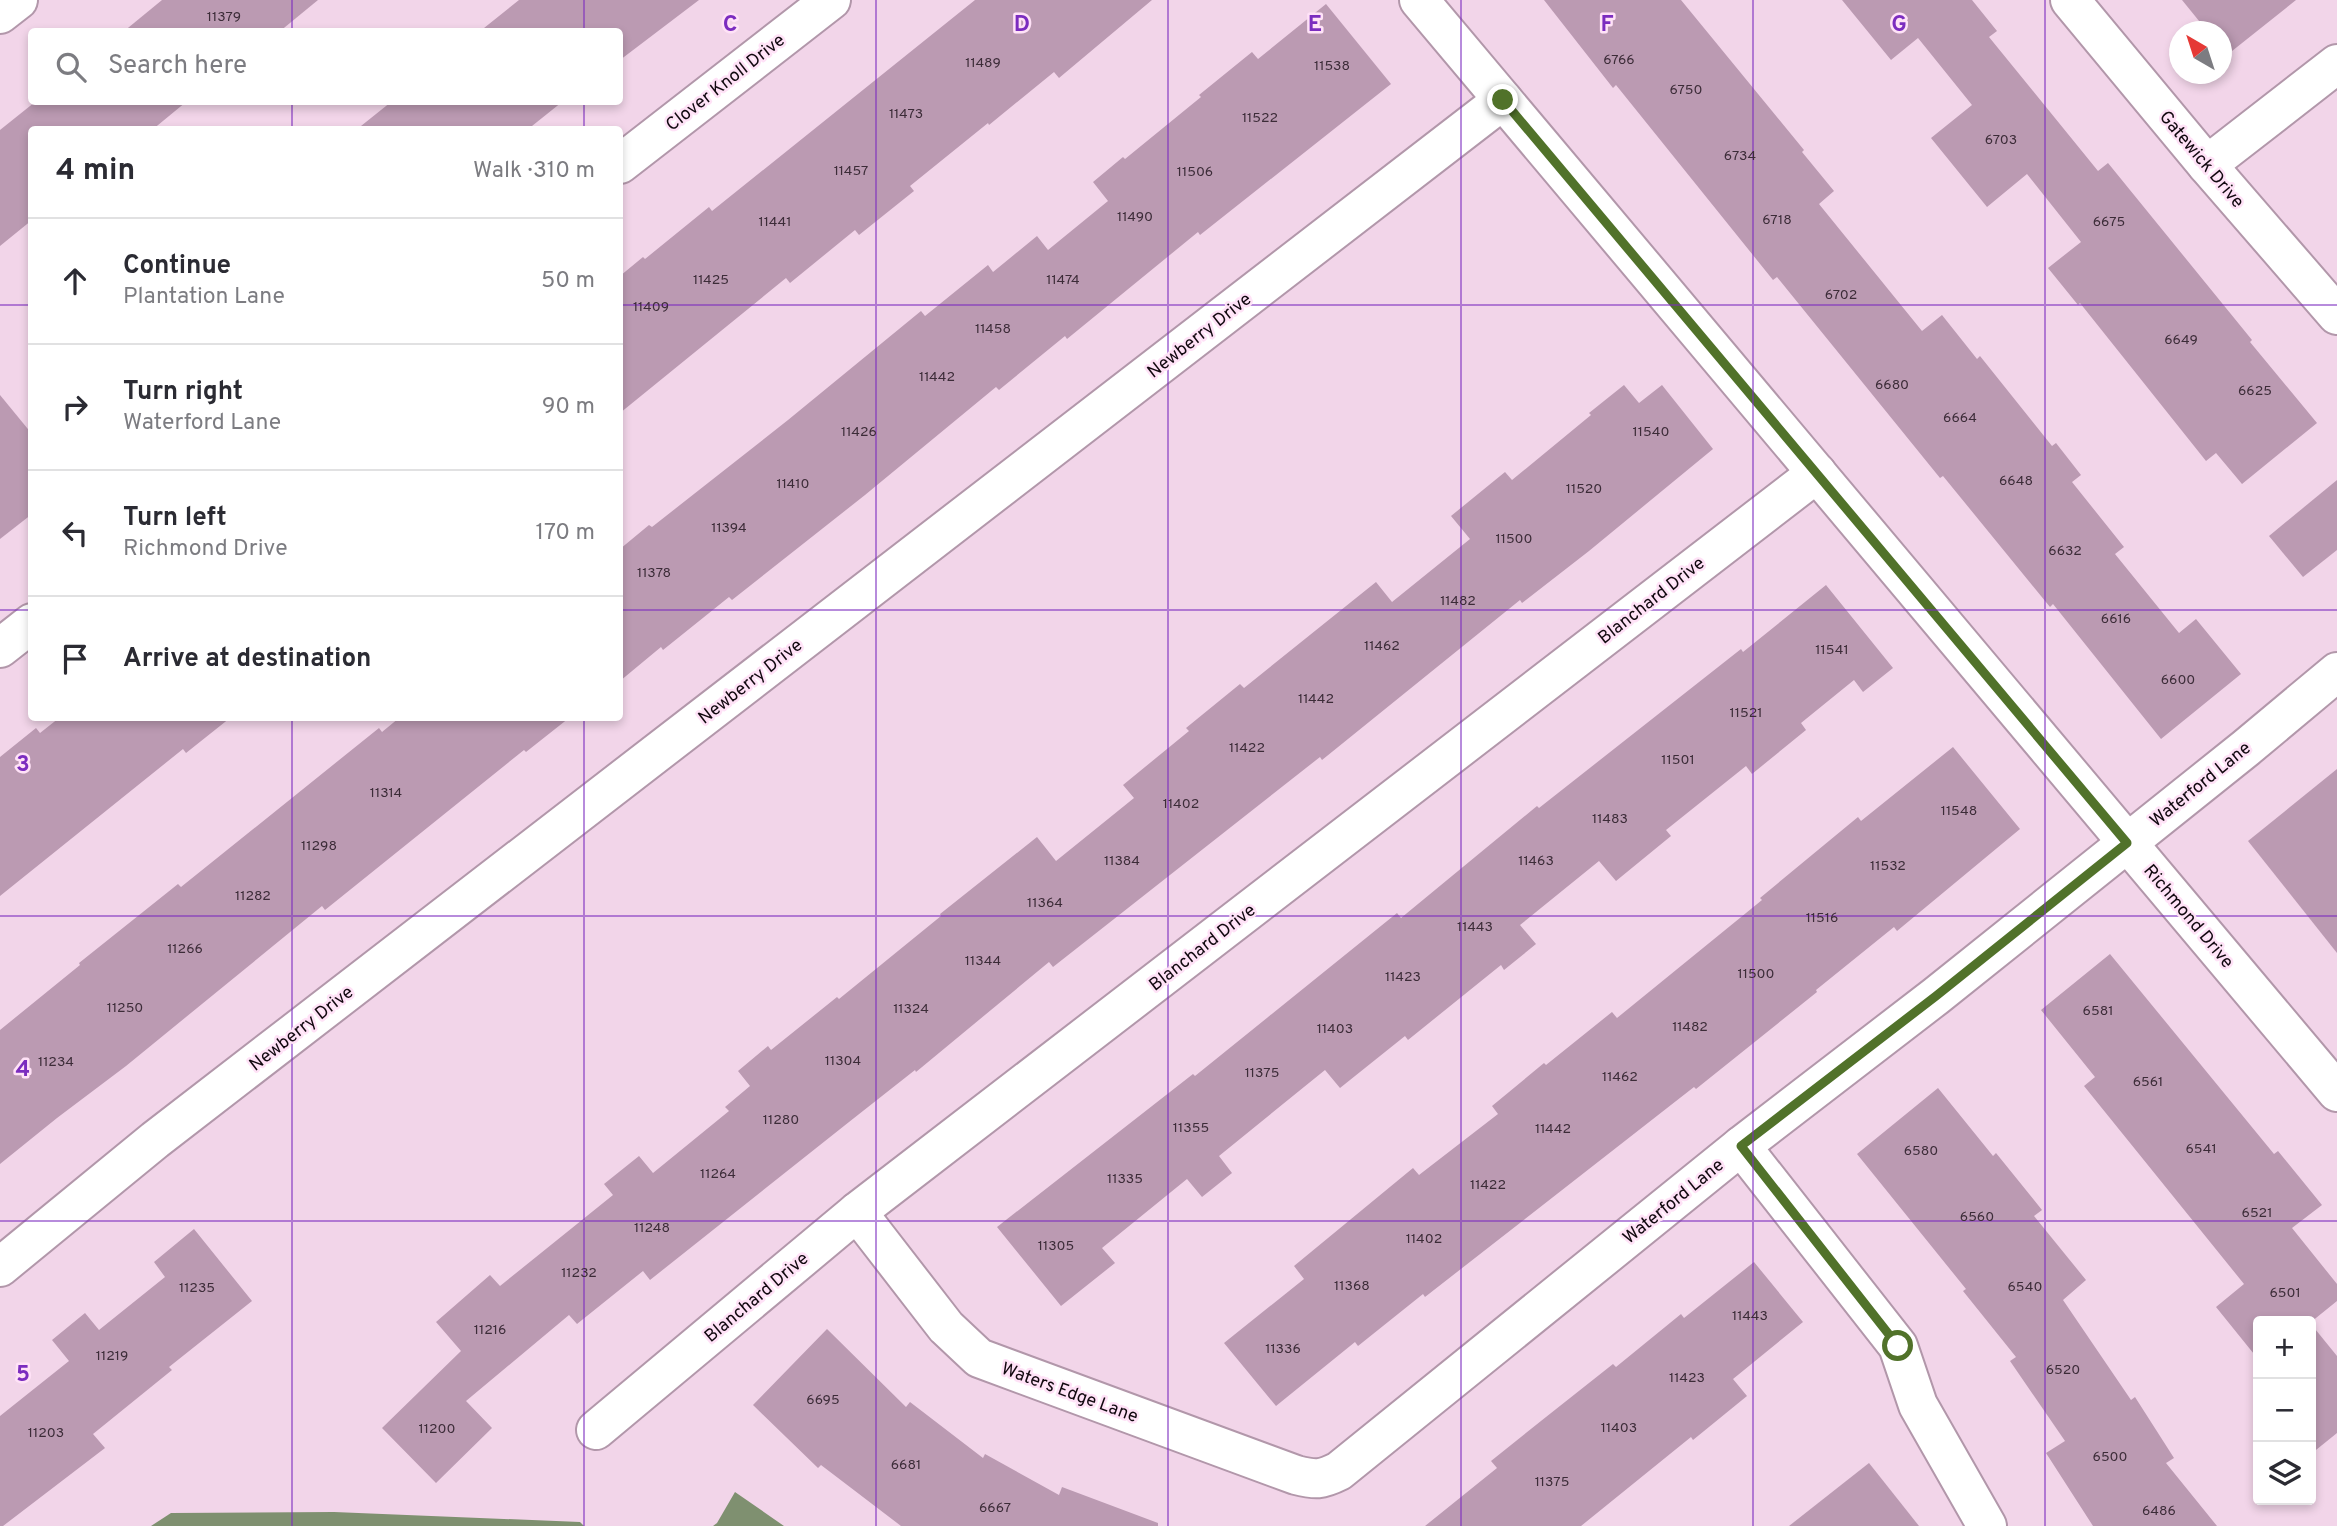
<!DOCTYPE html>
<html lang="en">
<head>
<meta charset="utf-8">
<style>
  :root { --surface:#fff; --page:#f7f7f7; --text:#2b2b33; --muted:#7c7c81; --line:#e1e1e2 }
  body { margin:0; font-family:Overpass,sans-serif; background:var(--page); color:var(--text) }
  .controls { position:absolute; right:21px; bottom:21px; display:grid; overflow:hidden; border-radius:7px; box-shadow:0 4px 10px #0003 }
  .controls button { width:63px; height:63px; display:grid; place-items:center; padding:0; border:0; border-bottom:2px solid var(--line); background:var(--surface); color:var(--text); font:35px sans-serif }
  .compass { position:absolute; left:2169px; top:21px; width:63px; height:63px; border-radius:50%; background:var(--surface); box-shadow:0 4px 10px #0003; rotate:321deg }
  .stop { position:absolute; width:21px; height:21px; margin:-16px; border:5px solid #51722a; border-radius:50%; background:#fff }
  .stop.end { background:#51722a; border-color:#fff; box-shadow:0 2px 7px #0008 }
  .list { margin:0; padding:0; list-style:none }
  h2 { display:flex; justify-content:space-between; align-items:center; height:91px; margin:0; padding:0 28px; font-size:30px }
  h2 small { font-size:23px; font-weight:400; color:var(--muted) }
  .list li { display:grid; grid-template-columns:46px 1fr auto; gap:21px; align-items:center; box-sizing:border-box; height:126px; padding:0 28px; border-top:2px solid var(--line) }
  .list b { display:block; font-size:26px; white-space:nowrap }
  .list p { margin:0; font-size:23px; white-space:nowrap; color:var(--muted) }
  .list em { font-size:23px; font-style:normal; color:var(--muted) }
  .icon { flex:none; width:38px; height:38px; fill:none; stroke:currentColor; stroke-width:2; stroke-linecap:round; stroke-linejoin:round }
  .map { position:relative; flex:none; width:2337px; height:1526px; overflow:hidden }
  .search { position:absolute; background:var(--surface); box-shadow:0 4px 10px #0003; left:28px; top:28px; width:595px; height:77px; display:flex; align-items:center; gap:18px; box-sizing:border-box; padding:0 24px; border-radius:7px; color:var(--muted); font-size:26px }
  .panel { position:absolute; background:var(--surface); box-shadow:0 4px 10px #0003; left:28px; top:126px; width:595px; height:595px; border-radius:7px }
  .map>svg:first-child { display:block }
  .water { fill:#7f9070 }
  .building { fill:#bb9ab2 }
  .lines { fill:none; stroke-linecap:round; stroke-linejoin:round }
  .minor-casing { stroke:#b297aa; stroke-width:42 }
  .minor { stroke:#fff; stroke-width:38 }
  .route { stroke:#51722a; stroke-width:9 }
  .grid { fill:none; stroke:#7b2cbf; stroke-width:2; stroke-opacity:0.55 }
  .labels { text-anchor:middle; stroke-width:5; stroke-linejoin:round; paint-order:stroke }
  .number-label { font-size:14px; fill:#3c2c38 }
  .street-label { font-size:18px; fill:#11080f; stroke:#ffe2f7 }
  .grid-label { font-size:23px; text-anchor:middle; font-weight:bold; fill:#7b2cbf; stroke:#ffe2f7; stroke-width:5; stroke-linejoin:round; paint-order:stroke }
</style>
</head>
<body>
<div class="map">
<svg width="2337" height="1526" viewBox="0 0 2337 1526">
  <rect width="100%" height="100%" fill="#f2d5e9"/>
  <!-- water -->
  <g class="water">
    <polygon points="735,1492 784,1526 713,1526 717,1523"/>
    <polygon points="334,1512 580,1522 584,1526 151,1526 171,1513"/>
  </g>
  <!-- building -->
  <g class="building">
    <polygon points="162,0 318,0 279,32 123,32"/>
    <polygon points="519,0 699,0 620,60 620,32 479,32"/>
    <polygon points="975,0 1152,0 1059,78 1054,72 989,125 988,123 910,186 914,191 859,235 855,230 790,283 786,278 620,413 620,276 643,257 645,259 709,207 712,211"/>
    <polygon points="1544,0 1681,0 1804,150 1802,152 1834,191 1819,204 1922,331 1942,315 1977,359 1980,356 2052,446 2056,443 2081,475 2072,482 2124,547 2115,554 2179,633 2196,619 2241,674 2161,739 2053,604 2050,607 1943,476 1940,478 1777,277 1773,280 1616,85 1613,88"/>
    <polygon points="1842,0 1972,0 1997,31 1989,37 2098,171 2108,163 2252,340 2250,342 2317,423 2242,484 2216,453 2206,461 2080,303 2078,305 2048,268 2081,242 2027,174 1987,207 1931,138 1972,105 1918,38 1891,60"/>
    <polygon points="2182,0 2296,0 2227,55 2222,49 2222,32 2208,32"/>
    <polygon points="1326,4 1391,84 1200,235 1198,232 1067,339 1065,336 999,390 996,387 865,495 732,600 729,597 663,650 661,647 620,681 620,549 649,525 652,527 788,420 921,311 925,316 988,265 993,272 1037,236 1048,250 1108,201 1093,182 1123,157 1125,159 1201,97 1199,95 1252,52 1258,59"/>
    <polygon points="35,102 186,102 152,130 32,130 32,220 0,246 0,130"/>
    <polygon points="391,102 562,102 527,130 356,130"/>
    <polygon points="1624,385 1639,403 1662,385 1713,449 1589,551 1522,603 1520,600 1322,760 1320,757 1053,967 1049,962 916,1072 915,1070 849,1122 650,1280 643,1271 577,1324 569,1315 466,1401 492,1428 436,1483 382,1428 461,1351 436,1322 490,1275 500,1286 613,1195 604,1184 639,1156 653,1173 729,1111 725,1107 750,1086 738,1071 768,1046 771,1050 837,997 839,999 941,916 940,914 1037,837 1056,861 1134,798 1123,785 1189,731 1186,728 1240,684 1244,688 1376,582 1392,602 1470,539 1451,516 1505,472 1512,480 1591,415 1589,413"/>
    <polygon points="0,395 32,434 32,514 0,539"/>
    <polygon points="2337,480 2337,550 2303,577 2269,536"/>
    <polygon points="1826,585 1893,668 1863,692 1854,680 1801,723 1806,730 1752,774 1746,766 1666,830 1671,836 1616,881 1599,861 1520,925 1536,944 1504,970 1501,965 1408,1040 1405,1036 1340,1088 1325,1070 1219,1156 1232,1173 1202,1197 1187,1179 1102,1248 1115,1263 1061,1306 997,1227 1193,1074 1195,1076 1397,913 1401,918 1537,806 1539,808 1741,649 1743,652"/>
    <polygon points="59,718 230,718 186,753 183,749 0,896 0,757 36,728 40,733"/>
    <polygon points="399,718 569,718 526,752 524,750 325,910 322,906 126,1066 57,1118 0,1164 0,1030 80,965 79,963 178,884 181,887 379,728 382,732"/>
    <polygon points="1953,747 2020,829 1897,931 1894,927 1816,990 1817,992 1696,1089 1694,1087 1425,1297 1423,1294 1358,1346 1355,1342 1276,1406 1224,1343 1304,1279 1294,1266 1413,1168 1419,1175 1498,1114 1492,1106 1544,1063 1546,1065 1612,1012 1617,1018 1762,900 1760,898 1858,817 1861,821"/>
    <polygon points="2337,769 2337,953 2248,841"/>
    <polygon points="2110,954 2274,1154 2278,1151 2322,1205 2292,1228 2337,1284 2337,1301 2311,1322 2258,1321 2258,1359 2216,1307 2244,1284 2084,1086 2095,1077 2041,1010"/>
    <polygon points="1938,1088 1993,1156 1996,1153 2042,1210 2034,1216 2086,1280 2063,1300 2131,1400 2135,1397 2174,1458 2166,1463 2217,1526 2093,1526 2046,1453 2065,1441 2010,1361 2016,1357 1963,1291 1966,1289 1857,1154"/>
    <polygon points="194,1229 252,1301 169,1367 172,1370 93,1434 105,1448 3,1526 0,1526 0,1416 69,1361 52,1340 85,1313 99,1330 165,1277 154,1262"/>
    <polygon points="1754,1262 1803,1322 1733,1379 1747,1396 1693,1440 1691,1437 1581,1526 1425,1526 1497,1468 1491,1461 1546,1417 1613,1364 1616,1367 1681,1314 1684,1318"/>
    <polygon points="2311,1324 2337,1356 2337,1433 2311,1454"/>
    <polygon points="827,1329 906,1407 910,1402 983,1458 985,1454 1059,1495 1062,1487 1158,1523 1158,1526 901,1526 821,1465 818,1468 753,1405"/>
    <polygon points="1869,1463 1919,1526 1789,1526"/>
  </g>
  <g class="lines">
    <!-- minor casing -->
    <g class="minor-casing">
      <g id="minor">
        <polyline points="1419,0 2337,1092"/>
        <polyline points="2070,0 2207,165 2337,315"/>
        <polyline points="0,14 18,0"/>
        <polyline points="620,164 831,0"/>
        <polyline points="2207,165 2337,64"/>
        <polyline points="0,648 32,623"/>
        <polyline points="1741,1146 1898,1346 1918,1405 1987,1526"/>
        <path d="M857 1212 946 1327 979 1358 1296 1475C1316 1480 1321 1480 1339 1471L1741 1146 1936 996 2246 748 2337 672"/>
        <polyline points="0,1267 155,1140 1503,100"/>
        <polyline points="596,1430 857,1212 1817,473"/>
      </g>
    </g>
    <!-- minor -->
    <use href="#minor" class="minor"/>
  </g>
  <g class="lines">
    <!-- route -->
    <polyline class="route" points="1503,100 2127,843 1936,996 1741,1146 1898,1346"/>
  </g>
  <!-- grid -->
  <path class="grid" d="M292 0V32M584 0V32M876 0V1526M1168 0V1526M1461 0V1526M1753 0V1526M2045 0V1526M292 102V130M584 102V130M0 305H32M620 305H2337M0 610H32M620 610H2337M292 718V1526M584 718V1526M0 916H2337M0 1221H2337"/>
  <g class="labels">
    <!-- number labels -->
    <g class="number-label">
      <text x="224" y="21">11379</text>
      <text x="1619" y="64">6766</text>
      <text x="983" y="67">11489</text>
      <text x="1332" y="70">11538</text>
      <text x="1686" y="94">6750</text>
      <text x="906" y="118">11473</text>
      <text x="1260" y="122">11522</text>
      <text x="2001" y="144">6703</text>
      <text x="1740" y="160">6734</text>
      <text x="851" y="175">11457</text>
      <text x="1195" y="176">11506</text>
      <text x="1135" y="221">11490</text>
      <text x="1777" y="224">6718</text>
      <text x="775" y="226">11441</text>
      <text x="2109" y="226">6675</text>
      <text x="711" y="284">11425</text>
      <text x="1063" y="284">11474</text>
      <text x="1841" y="299">6702</text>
      <text x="651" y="311">11409</text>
      <text x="993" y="333">11458</text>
      <text x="2181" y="344">6649</text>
      <text x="937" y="381">11442</text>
      <text x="1892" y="389">6680</text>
      <text x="2255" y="395">6625</text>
      <text x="1960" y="422">6664</text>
      <text x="859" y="436">11426</text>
      <text x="1651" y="436">11540</text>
      <text x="2016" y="485">6648</text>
      <text x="793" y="488">11410</text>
      <text x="1584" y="493">11520</text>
      <text x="729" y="532">11394</text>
      <text x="1514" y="543">11500</text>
      <text x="2065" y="555">6632</text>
      <text x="654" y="577">11378</text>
      <text x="1458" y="605">11482</text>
      <text x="2116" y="623">6616</text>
      <text x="1382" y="650">11462</text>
      <text x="1832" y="654">11541</text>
      <text x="2178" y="684">6600</text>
      <text x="1316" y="703">11442</text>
      <text x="1746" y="717">11521</text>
      <text x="1247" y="752">11422</text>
      <text x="1678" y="764">11501</text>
      <text x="386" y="797">11314</text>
      <text x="1181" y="808">11402</text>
      <text x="1959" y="815">11548</text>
      <text x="1610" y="823">11483</text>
      <text x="319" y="850">11298</text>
      <text x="1122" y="865">11384</text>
      <text x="1536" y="865">11463</text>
      <text x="1888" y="870">11532</text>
      <text x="253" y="900">11282</text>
      <text x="1045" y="907">11364</text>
      <text x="1822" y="922">11516</text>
      <text x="1475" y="931">11443</text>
      <text x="185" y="953">11266</text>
      <text x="983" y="965">11344</text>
      <text x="1756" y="978">11500</text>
      <text x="1403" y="981">11423</text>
      <text x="125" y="1012">11250</text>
      <text x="911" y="1013">11324</text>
      <text x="2098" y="1015">6581</text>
      <text x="1690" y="1031">11482</text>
      <text x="1335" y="1033">11403</text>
      <text x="843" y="1065">11304</text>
      <text x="56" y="1066">11234</text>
      <text x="1262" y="1077">11375</text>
      <text x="1620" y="1081">11462</text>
      <text x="2148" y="1086">6561</text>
      <text x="781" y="1124">11280</text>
      <text x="1191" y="1132">11355</text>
      <text x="1553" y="1133">11442</text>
      <text x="2201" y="1153">6541</text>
      <text x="1921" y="1155">6580</text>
      <text x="718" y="1178">11264</text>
      <text x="1125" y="1183">11335</text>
      <text x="1488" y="1189">11422</text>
      <text x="2257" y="1217">6521</text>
      <text x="1977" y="1221">6560</text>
      <text x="652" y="1232">11248</text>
      <text x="1424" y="1243">11402</text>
      <text x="1056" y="1250">11305</text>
      <text x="579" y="1277">11232</text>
      <text x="1352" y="1290">11368</text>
      <text x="2025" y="1291">6540</text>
      <text x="197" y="1292">11235</text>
      <text x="2285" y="1297">6501</text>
      <text x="1750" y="1320">11443</text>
      <text x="490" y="1334">11216</text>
      <text x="1283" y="1353">11336</text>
      <text x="112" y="1360">11219</text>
      <text x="2063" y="1374">6520</text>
      <text x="1687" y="1382">11423</text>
      <text x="823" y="1404">6695</text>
      <text x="1619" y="1432">11403</text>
      <text x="437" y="1433">11200</text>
      <text x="46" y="1437">11203</text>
      <text x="2110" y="1461">6500</text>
      <text x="906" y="1469">6681</text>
      <text x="1552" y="1486">11375</text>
      <text x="995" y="1512">6667</text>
      <text x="2159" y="1515">6486</text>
    </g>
    <!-- street labels -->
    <g class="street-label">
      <text transform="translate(725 82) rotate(-38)" y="6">Clover Knoll Drive</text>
      <text transform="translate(2202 159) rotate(50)" y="6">Gatewick Drive</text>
      <text transform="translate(1199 335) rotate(-38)" y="6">Newberry Drive</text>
      <text transform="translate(1651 600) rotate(-38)" y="6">Blanchard Drive</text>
      <text transform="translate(750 681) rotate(-38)" y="6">Newberry Drive</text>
      <text transform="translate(2200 784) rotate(-39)" y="6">Waterford Lane</text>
      <text transform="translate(2189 916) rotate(50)" y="6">Richmond Drive</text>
      <text transform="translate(1202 947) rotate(-38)" y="6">Blanchard Drive</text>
      <text transform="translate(301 1028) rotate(-38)" y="6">Newberry Drive</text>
      <text transform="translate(1673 1201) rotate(-39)" y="6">Waterford Lane</text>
      <text transform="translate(756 1297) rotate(-40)" y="6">Blanchard Drive</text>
      <text transform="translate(1070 1392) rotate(20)" y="6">Waters Edge Lane</text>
    </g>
  </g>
  <g class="grid-label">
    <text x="730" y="31">C</text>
    <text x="1022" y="31">D</text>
    <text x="1315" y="31">E</text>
    <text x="1607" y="31">F</text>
    <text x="1899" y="31">G</text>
    <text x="23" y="771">3</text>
    <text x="23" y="1076">4</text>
    <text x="23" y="1381">5</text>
  </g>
</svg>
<div class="controls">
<button>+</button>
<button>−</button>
<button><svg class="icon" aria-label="layers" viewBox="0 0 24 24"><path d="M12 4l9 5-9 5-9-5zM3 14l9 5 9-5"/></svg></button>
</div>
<svg class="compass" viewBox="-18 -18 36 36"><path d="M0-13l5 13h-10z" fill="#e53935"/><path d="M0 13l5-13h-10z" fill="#7c7c81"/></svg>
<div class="stop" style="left:1898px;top:1346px"></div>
<div class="stop end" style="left:1503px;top:100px"></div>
<div class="search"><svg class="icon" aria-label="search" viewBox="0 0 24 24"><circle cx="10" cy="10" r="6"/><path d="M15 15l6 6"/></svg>Search here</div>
<section class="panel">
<h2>4 min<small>Walk · 310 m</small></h2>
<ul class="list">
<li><svg class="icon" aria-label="ahead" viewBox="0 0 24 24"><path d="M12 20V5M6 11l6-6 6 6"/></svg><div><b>Continue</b><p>Plantation Lane</p></div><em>50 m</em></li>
<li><svg class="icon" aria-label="right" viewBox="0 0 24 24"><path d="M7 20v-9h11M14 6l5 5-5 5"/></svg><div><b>Turn right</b><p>Waterford Lane</p></div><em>90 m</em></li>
<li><svg class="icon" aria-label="left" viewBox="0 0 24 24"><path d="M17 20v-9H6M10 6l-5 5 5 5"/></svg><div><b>Turn left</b><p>Richmond Drive</p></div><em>170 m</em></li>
<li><svg class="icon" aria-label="arrive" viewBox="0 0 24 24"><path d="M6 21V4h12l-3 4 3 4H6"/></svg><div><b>Arrive at destination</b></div></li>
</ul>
</section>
</div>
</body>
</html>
